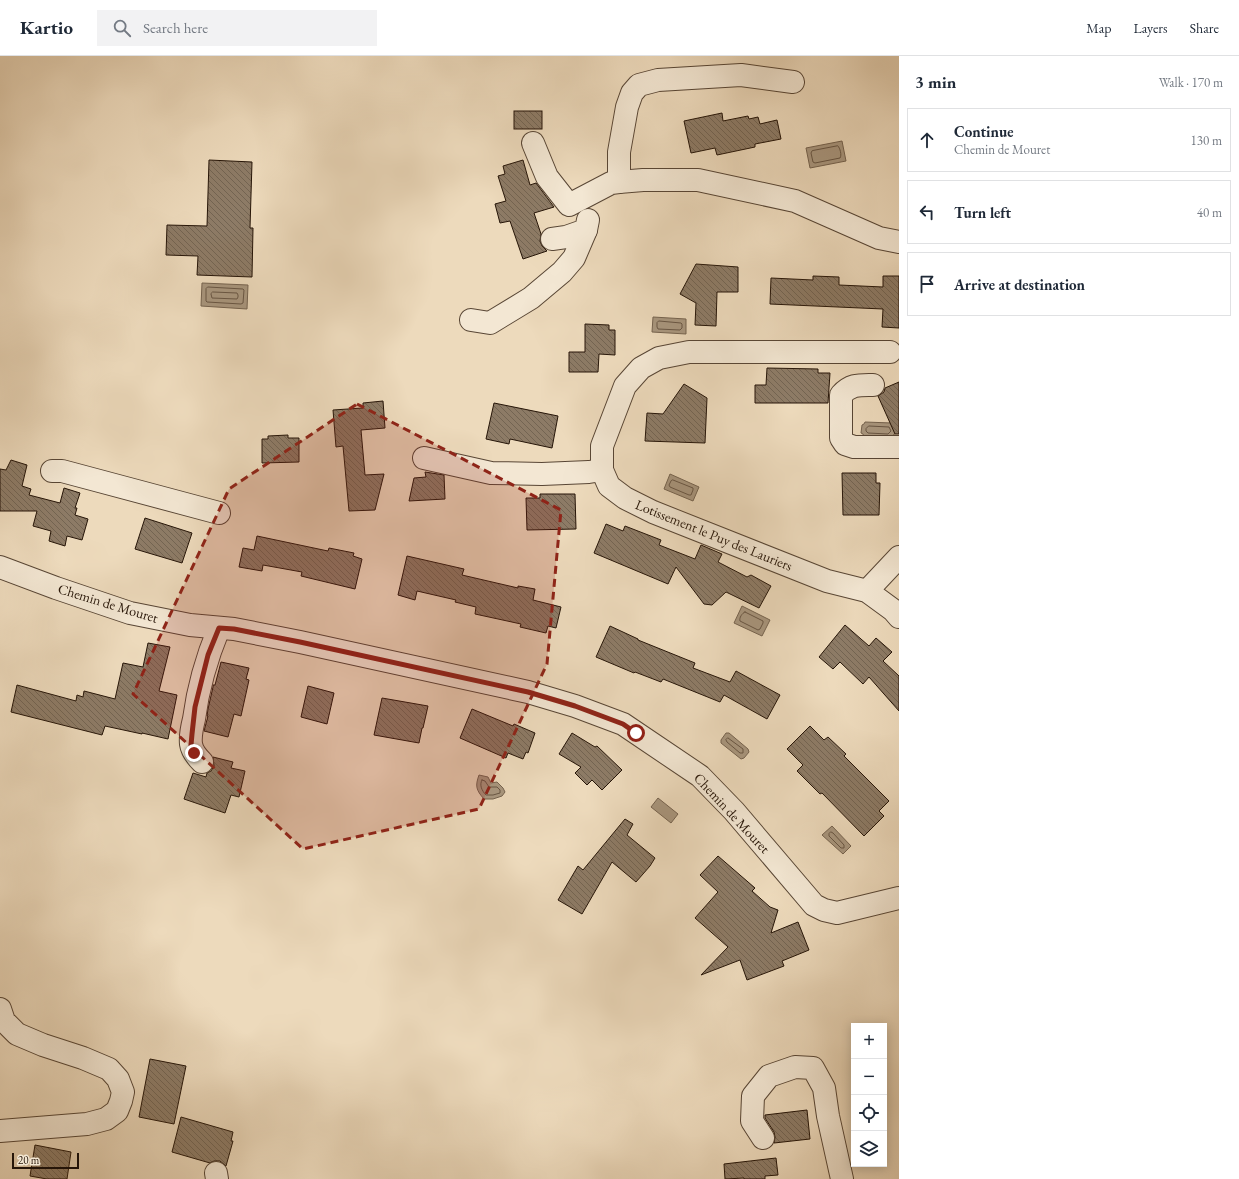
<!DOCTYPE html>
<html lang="en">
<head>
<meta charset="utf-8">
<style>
  :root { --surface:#fff; --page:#f2f2f3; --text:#1f2937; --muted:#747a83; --line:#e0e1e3 }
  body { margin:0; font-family:"EB Garamond",serif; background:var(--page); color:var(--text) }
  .controls { position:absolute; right:12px; bottom:12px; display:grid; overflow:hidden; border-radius:0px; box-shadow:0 2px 10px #0003 }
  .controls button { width:36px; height:36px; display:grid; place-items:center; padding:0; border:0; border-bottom:1px solid var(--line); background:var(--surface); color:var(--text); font:20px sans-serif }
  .scale { position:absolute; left:12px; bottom:10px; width:67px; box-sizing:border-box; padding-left:4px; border:2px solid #261508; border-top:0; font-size:11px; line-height:14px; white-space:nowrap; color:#261508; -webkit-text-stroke:3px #f3e7d3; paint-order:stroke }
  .stop { position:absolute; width:12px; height:12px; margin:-9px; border:3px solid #8f2418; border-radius:50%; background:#fff }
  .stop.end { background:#8f2418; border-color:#fff; box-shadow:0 1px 4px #0008 }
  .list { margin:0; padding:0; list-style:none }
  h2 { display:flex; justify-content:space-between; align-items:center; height:52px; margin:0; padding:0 16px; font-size:17px }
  h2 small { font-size:13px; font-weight:400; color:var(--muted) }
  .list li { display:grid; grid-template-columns:26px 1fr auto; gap:12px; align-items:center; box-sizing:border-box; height:64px; margin:0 8px 8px; padding:0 8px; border:1px solid var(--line); border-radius:0px }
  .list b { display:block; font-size:15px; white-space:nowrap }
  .list p { margin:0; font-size:13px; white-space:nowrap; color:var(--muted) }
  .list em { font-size:13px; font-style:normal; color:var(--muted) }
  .icon { flex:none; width:22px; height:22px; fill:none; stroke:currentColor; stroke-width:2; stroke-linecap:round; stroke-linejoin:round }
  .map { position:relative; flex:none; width:899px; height:1123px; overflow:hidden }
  header { display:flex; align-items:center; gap:24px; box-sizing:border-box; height:56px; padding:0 20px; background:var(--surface); border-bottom:1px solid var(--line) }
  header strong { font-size:19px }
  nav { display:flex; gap:22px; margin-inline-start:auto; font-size:14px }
  .search { width:280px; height:36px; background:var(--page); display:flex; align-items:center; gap:10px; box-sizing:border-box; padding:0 14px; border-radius:0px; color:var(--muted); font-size:15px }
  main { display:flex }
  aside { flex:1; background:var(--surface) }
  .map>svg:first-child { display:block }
  .water { fill:#a9977f; stroke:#75634f }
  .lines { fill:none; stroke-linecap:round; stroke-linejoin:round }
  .shore { stroke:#685644; stroke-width:1 }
  .building { fill:url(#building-back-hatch); stroke:#261508 }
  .minor-casing { stroke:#584635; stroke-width:24 }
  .minor { stroke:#f3e7d3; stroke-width:22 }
  .route { stroke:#8f2418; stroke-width:5 }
  .marked { fill:#8f2418; fill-opacity:0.2; stroke:#8f2418; stroke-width:3; stroke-dasharray:8 5; stroke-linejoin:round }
  .labels { text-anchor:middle; stroke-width:3; stroke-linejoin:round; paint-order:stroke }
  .street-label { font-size:14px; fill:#261508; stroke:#f3e7d3 }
</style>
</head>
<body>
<header>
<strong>Kartio</strong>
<div class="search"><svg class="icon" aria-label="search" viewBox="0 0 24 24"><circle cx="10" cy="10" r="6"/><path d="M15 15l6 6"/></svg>Search here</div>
<nav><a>Map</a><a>Layers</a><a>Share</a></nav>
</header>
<main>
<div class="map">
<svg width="899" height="1123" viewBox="0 0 899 1123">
  <defs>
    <pattern id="building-back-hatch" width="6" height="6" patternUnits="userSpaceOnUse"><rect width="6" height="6" fill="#8d7b66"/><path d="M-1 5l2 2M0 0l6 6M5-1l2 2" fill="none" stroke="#736452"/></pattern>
  </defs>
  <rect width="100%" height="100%" fill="#eddabc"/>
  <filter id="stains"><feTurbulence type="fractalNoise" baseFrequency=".005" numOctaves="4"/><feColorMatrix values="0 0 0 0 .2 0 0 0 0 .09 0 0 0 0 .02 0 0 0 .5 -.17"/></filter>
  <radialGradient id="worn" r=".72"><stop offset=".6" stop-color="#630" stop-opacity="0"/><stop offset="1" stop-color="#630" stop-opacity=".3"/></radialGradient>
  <!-- water -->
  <g class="water">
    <polygon points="842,85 846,105 810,112 806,92"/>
    <polygon points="202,227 248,229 247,253 201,250"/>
    <polygon points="653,261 686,263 686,278 652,276"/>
    <polygon points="865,366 892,367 896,370 895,378 893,379 891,382 864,381 863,378 861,377 862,369 864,368"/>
    <polygon points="670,418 699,431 693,445 664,433"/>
    <polygon points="742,550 770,564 762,580 734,567"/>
    <polygon points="726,677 729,677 748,693 749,696 744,702 741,703 721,687 721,684"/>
    <path d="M479 719 488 721 491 727 497 726 503 732 505 736 502 740 493 743H484C476 734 475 730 479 719Z"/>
    <polygon points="658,742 678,758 671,767 651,751"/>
    <polygon points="832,770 851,790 843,798 822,779"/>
  </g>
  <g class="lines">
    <!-- shore -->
    <g class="shore">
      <path d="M838 90C840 92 842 99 840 102L815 107 813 106 811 97 812 95Z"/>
      <polygon points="208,231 243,233 244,234 243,247 241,248 207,246 206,245 206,233"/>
      <polygon points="213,236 237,237 238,239 238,241 237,243 212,242 211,238"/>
      <polygon points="659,265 681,267 682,268 682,272 680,274 658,273 657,271 657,267"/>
      <polygon points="869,370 889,371 891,375 888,378 868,377 866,375 866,373"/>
      <polygon points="673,424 693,432 693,434 691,439 689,439 670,431 669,429 671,425"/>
      <path d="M745 556 763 565V567L760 573 758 574 740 565C739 562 742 557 745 556Z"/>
      <polygon points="728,682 743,693 743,697 740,697 727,686 726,684"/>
      <path d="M482 724 485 725 489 731H497L500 734V737L493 739H486C482 735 479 729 482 724Z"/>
      <polygon points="831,776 833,777 844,789 844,792 841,792 829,780 829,778"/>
    </g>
  </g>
  <!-- building -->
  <g class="building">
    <rect x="514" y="55" width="28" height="18"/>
    <polygon points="722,57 723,65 748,60 749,63 758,61 760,68 777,64 781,83 755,88 755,91 717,99 715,92 691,97 684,65"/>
    <polygon points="209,104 252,106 250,172 253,172 252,221 197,219 198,200 166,199 167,169 207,170"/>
    <polygon points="523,104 530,129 536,127 554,151 534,157 541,178 540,185 542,190 547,195 523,203 510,165 500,167 495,148 506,145 498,120 505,118 503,110"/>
    <polygon points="696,208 738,211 738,236 717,236 716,270 695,269 696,247 680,238"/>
    <polygon points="813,220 839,221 839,229 883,231 883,220 899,220 899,272 882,271 883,253 770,248 771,222 813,224"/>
    <polygon points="585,268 609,269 609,274 615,274 615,299 599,298 598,316 569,316 569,296 585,296"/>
    <polygon points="767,312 818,313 818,317 830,317 828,347 755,347 755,329 766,329"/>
    <polygon points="899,326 899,378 895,378 878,340 884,336 885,332"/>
    <polygon points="684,328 707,342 705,387 645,385 647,357 663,358"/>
    <polygon points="383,345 385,372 361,374 365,419 384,418 375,454 349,455 343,390 336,391 333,354 363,352 363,347"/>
    <polygon points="494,347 558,360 552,392 510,383 509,388 486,383"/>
    <polygon points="288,379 288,382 299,382 299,406 262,407 262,383 268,383 268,380"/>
    <polygon points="11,404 27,409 22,430 31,433 29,439 60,447 64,432 80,437 75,452 77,452 75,459 88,463 82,484 67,480 65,490 49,485 51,475 33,470 37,455 0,455 0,413 6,414"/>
    <polygon points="425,416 444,419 445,443 409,445 414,422 426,421"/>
    <polygon points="842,417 876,417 876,427 880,427 879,459 843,459"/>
    <polygon points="540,438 575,438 576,473 527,474 526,442 540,442"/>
    <polygon points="145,462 192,477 182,507 135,493"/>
    <polygon points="606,468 623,475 625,470 661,484 659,489 695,503 701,489 722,498 718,506 747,521 751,519 771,530 759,552 726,536 712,549 704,548 676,511 668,528 594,497"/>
    <polygon points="257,480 328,495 329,492 354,497 353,500 362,503 355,533 301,520 302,516 263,509 262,515 239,511 243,492 254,494"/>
    <polygon points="407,500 464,513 462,519 518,532 518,530 535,533 533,544 561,551 556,572 548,570 546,577 520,571 521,568 475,558 476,551 455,546 456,544 417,535 415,544 398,539"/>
    <polygon points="845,569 869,590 876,582 892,596 883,605 899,620 899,655 869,621 863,628 840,606 833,613 819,601"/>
    <polygon points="610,570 638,583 638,584 695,607 693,612 730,626 736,615 780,639 767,663 724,639 720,646 663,623 661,626 635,616 634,617 596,601"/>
    <polygon points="148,587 170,591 159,635 177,639 168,683 142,677 142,678 105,670 102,679 11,656 17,629 76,645 77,639 83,641 84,635 115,643 123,607 143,611"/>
    <polygon points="221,606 249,612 246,623 249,624 241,660 234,658 228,681 204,675 208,660 207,660 208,653 213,631 213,629 215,629"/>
    <polygon points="308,630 334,637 327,668 301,661"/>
    <polygon points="382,642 428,650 423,672 422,672 419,687 374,679"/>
    <polygon points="472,653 513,670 514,668 535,677 528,697 526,696 523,703 508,697 506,702 460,682"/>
    <polygon points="810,670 824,684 828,681 846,698 844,700 889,745 879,755 884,760 864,780 822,737 820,738 797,715 803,709 787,693"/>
    <polygon points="572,677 595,691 597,690 622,714 602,734 592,724 587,729 575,717 581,711 559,698"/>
    <polygon points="213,701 233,706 231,712 245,715 239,741 231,739 225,757 184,743 193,717 206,721 207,717 211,715 214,710"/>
    <polygon points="625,763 633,768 627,779 655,802 650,810 636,826 612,806 582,858 558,844 578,810 583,814"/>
    <polygon points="718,800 755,832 752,835 770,851 778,854 771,877 798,866 809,894 782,905 784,910 747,924 740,904 701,919 728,891 695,862 718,836 700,819"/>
    <polygon points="150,1003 186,1010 174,1068 139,1061"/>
    <polygon points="807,1054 810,1083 774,1087 775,1081 774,1076 765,1062 765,1059"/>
    <polygon points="181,1061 233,1076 231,1085 233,1085 226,1110 220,1105 214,1105 210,1107 172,1096"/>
    <polygon points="35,1089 71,1096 67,1123 47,1123 30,1120"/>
    <polygon points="776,1102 778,1119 765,1120 765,1123 744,1123 744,1122 725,1123 724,1108"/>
  </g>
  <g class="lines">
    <!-- minor casing -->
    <g class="minor-casing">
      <g id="minor">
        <polyline points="793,26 741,19 658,24 639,29 632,37 627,51 619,96 619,126 643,124 698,124 795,145 879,182 899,186"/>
        <polyline points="533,87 547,121 569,149 611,127 619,126"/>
        <polyline points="552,183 566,181 586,174 588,164"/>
        <polyline points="471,264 490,267 531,242 562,216 574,202 586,174"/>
        <polyline points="890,296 689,296 659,302 641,312 625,330 602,390 602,414 609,430 625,442 653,456 827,525 867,535 893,554 899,561"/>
        <path d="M873 329C859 329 851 328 841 339V382L845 388 854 391H899"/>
        <polyline points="424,402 491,417 542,418 589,416 602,414"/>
        <polyline points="52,415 62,415 219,457"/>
        <polyline points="0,511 56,532 130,557 190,569 234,573 300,586 528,636 575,650 623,668 700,720 734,755 814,849 824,854 837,857 899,842"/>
        <polyline points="867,535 899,501"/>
        <path d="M202 706C197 701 192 695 191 688 190 680 192 671 194 663 198 632 207 601 219 572"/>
        <polyline points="0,953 4,965 17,978 43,989 83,1002 109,1013 118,1023 123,1036 121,1045 117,1055 106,1063 87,1068 0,1075"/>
        <polyline points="763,1082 752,1065 753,1040 769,1020 795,1011 813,1012 824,1032 828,1060 842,1123"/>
        <polyline points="216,1117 217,1123"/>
      </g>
    </g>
    <!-- minor -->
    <use href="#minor" class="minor"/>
  </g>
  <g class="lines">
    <!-- route -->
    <polyline class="route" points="194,697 191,689 192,678 195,651 208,599 219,572 234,573 300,586 528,636 575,650 623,668 636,677"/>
  </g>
  <!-- marked area -->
  <path class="marked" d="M357 348 561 454 547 608 479 753 303 793 133 638 229 433Z"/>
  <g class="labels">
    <!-- street labels -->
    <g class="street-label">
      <text transform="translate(714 479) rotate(22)" y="5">Lotissement le Puy des Lauriers</text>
      <text transform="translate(108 547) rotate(17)" y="5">Chemin de Mouret</text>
      <text transform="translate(732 757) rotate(47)" y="5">Chemin de Mouret</text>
    </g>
  </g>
  <rect width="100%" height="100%" filter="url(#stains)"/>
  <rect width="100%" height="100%" fill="url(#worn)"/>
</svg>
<div class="controls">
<button>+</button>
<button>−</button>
<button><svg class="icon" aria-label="locate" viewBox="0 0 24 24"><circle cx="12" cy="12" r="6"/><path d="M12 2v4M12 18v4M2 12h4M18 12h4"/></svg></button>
<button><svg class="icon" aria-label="layers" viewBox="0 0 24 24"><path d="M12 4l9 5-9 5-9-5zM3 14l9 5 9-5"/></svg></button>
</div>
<div class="scale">20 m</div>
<div class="stop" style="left:636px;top:677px"></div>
<div class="stop end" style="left:194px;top:697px"></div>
</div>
<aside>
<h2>3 min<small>Walk · 170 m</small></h2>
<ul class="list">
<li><svg class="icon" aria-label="ahead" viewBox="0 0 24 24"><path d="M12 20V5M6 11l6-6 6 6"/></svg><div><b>Continue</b><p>Chemin de Mouret</p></div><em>130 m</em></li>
<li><svg class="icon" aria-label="left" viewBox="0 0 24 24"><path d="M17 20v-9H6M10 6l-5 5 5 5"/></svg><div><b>Turn left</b></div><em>40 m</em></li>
<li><svg class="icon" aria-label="arrive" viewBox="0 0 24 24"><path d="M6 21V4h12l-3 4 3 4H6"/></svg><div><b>Arrive at destination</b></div></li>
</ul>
</aside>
</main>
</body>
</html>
